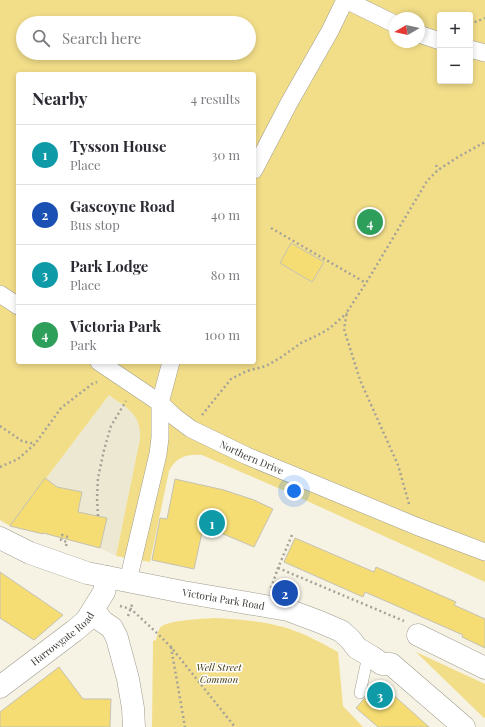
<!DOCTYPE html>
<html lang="en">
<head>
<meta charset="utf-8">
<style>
  :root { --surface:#fff; --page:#f2f2f3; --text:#2b2b33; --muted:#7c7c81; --line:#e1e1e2; --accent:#216499 }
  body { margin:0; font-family:"Playfair Display",serif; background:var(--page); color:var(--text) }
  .controls { position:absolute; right:12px; top:12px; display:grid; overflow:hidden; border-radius:4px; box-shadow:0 2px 6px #0003 }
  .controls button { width:36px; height:36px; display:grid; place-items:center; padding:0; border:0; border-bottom:1px solid var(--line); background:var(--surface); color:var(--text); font:20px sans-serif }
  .compass { position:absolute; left:389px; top:12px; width:36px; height:36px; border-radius:50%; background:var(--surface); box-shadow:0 2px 6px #0003; rotate:261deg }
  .you { position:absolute; left:294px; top:491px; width:14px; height:14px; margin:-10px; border:3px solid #fff; border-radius:50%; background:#1a73e8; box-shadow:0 0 0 6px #1a73e833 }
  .badge { display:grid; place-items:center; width:26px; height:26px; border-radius:50%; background:var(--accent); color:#fff; font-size:13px; font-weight:700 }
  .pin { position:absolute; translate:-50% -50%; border:2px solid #fff; box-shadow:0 1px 4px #0006 }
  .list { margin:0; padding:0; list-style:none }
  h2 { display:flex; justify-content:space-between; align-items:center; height:52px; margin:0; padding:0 16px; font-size:17px }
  h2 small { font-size:13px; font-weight:400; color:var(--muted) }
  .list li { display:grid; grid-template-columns:26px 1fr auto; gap:12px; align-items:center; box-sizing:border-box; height:60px; padding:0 16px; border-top:1px solid var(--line) }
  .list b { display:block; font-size:15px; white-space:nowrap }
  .list p { margin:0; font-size:13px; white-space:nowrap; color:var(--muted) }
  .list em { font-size:13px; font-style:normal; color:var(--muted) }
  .icon { flex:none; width:22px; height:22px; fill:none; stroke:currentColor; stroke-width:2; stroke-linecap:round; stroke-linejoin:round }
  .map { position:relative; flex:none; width:485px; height:727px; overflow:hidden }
  .search { position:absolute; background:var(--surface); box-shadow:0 2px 6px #0003; left:16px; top:16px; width:240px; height:44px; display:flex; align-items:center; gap:10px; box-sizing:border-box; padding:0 14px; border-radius:22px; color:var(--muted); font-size:15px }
  .panel { position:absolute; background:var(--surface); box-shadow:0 2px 6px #0003; left:16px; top:72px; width:240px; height:292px; border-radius:4px }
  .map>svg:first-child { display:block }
  .built { fill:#ede8d2 }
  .green { fill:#f2de89; fill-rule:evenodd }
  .building { fill:#f5dd74; stroke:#c5c2b4 }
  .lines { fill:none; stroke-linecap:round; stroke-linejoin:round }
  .service-casing { stroke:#9f9c8e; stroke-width:12 }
  .pedestrian-casing { stroke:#9f9c8e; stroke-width:18 }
  .minor-casing { stroke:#9f9c8e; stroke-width:23 }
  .tertiary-casing { stroke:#9f9c8e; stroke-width:23 }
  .primary-casing { stroke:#9f9c8e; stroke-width:23 }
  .path { stroke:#a5a398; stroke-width:2.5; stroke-dasharray:2 3; stroke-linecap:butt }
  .service { stroke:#fff; stroke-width:11 }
  .pedestrian { stroke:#fff; stroke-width:17 }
  .minor { stroke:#fff; stroke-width:22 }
  .tertiary { stroke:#fff; stroke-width:22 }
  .primary { stroke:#fff; stroke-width:22 }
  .labels { text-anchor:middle; stroke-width:3; stroke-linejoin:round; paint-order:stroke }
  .street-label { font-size:10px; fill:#3d3c36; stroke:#fff }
  .park-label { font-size:10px; font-style:italic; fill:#453b0e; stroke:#fff }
</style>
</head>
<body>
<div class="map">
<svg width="485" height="727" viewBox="0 0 485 727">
  <rect width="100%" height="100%" fill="#f6f2e4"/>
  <!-- built -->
  <polygon class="built" points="109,395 133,413 138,422 141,432 140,439 116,556 100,548 67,539 44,528 43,534 10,526"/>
  <!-- green -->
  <g class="green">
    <path d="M0 0H485V582L285 491 202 455C187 454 176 457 169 471L150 562 116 556 140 439C142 414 126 408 109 395L10 526 0 520ZM440 15H470V81H440ZM395 18H419V42H395ZM23 23H249V53H23ZM18 74H254V362H18Z"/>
    <path d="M213 618C238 619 264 621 287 628 305 634 322 643 338 652L343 706 363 727H152L153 641 156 640C157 636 158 631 160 628 165 620 203 619 213 618Z"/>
    <polygon points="416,652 485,684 485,717 484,718"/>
  </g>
  <!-- building -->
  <g class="building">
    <polygon points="291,243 324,262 312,282 280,263"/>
    <polygon points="45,478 57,487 82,492 78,512 107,518 100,548 43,533 43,534 10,526"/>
    <polygon points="175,479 224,490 254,500 273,509 254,547 221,533 203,528 194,569 152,560 160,518 167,519"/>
    <polygon points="295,538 374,572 376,567 456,602 454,605 485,619 485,648 462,637 463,635 365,592 363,597 284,562"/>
    <polygon points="0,572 63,615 34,640 0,618"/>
    <polygon points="59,667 83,699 111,699 110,727 0,727 0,712"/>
    <polygon points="379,682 429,727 378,727 356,708"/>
  </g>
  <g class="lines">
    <!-- service casing -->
    <g class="service-casing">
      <polyline id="service" points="360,693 366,665 372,657"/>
    </g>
    <!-- pedestrian casing -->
    <g class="pedestrian-casing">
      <g id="pedestrian">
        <polyline points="346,0 395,24"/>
        <polyline points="419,34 440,41"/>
        <polyline points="470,49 485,53"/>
        <polyline points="254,170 289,103 330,31 345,0"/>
        <polyline points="0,294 18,306"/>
        <path id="s1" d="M99 362 160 403 175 417 191 429 247 456 416 526 485 552"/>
        <polyline points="128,581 158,454 160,438 160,403 171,362"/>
      </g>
    </g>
    <!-- minor casing -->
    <g class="minor-casing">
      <g id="minor">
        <polyline points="418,635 485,668"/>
        <path id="s2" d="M0 687 74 631 86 621 104 592 107 577"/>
      </g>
    </g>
    <!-- tertiary casing -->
    <g class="tertiary-casing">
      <polyline id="tertiary" points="94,610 102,621 112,628 117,638 128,679 133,708 134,727"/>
    </g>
    <!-- primary casing -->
    <g class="primary-casing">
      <g id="primary">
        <path id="s3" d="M0 538 30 553 87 573 183 592 288 610 320 622 341 631 350 639 357 648 372 657 382 664H391L464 727"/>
      </g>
    </g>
    <!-- path -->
    <g class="path">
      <polyline points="470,24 485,18"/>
      <polyline points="436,165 438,170"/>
      <polyline points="271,228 366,283"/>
      <polyline points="202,415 231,379 247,371 266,366 280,358 301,343 320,334 330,328 347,313"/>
      <polyline points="0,426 22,441 35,444"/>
      <polyline points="0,467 18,459 35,444 61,408 92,384 97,382"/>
      <polyline points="409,504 398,465 360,380 344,329 347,312 366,283 427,181 438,170 458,157 485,142"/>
      <polyline points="98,516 97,498 98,478 104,450 111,426 126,401"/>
      <polyline points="66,546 67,542 61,540 62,535 68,537"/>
      <polyline points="278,568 404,621"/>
      <polyline points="271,588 278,568 292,535"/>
      <polyline points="120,606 131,609 158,634 171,647 235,727"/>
      <polyline points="128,616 133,602"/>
      <polyline points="171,647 185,727"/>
    </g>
    <!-- service -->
    <use href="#service" class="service"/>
    <!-- pedestrian -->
    <use href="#pedestrian" class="pedestrian"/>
    <!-- minor -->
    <use href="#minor" class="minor"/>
    <!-- tertiary -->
    <use href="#tertiary" class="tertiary"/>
    <!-- primary -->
    <use href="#primary" class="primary"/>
  </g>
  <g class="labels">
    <!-- street labels -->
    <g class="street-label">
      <text dy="4" stroke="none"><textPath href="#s1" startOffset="181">Northern Drive</textPath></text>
      <text dy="4" stroke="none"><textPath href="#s3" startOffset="233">Victoria Park Road</textPath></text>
      <text dy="4" stroke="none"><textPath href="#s2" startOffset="79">Harrowgate Road</textPath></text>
    </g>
    <!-- park labels -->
    <g class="park-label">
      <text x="219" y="671">Well Street<tspan x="219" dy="12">Common</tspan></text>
    </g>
  </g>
</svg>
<div class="controls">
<button>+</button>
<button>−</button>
</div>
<svg class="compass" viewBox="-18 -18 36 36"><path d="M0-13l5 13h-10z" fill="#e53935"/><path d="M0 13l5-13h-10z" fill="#7c7c81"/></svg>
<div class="you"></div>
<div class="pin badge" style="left:212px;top:523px;background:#0f9aa8">1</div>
<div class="pin badge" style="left:285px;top:593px;background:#1a4fb4">2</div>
<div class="pin badge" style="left:380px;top:695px;background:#0f9aa8">3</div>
<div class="pin badge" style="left:370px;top:222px;background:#2e9e5b">4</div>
<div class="search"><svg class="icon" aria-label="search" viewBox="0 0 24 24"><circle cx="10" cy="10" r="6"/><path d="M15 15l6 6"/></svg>Search here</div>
<section class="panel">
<h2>Nearby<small>4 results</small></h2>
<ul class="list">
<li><span class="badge" style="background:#0f9aa8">1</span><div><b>Tysson House</b><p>Place</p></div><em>30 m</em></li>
<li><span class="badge" style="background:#1a4fb4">2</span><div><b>Gascoyne Road</b><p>Bus stop</p></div><em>40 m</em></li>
<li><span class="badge" style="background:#0f9aa8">3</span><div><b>Park Lodge</b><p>Place</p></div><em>80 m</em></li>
<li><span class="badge" style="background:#2e9e5b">4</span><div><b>Victoria Park</b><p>Park</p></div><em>100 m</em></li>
</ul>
</section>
</div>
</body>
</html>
